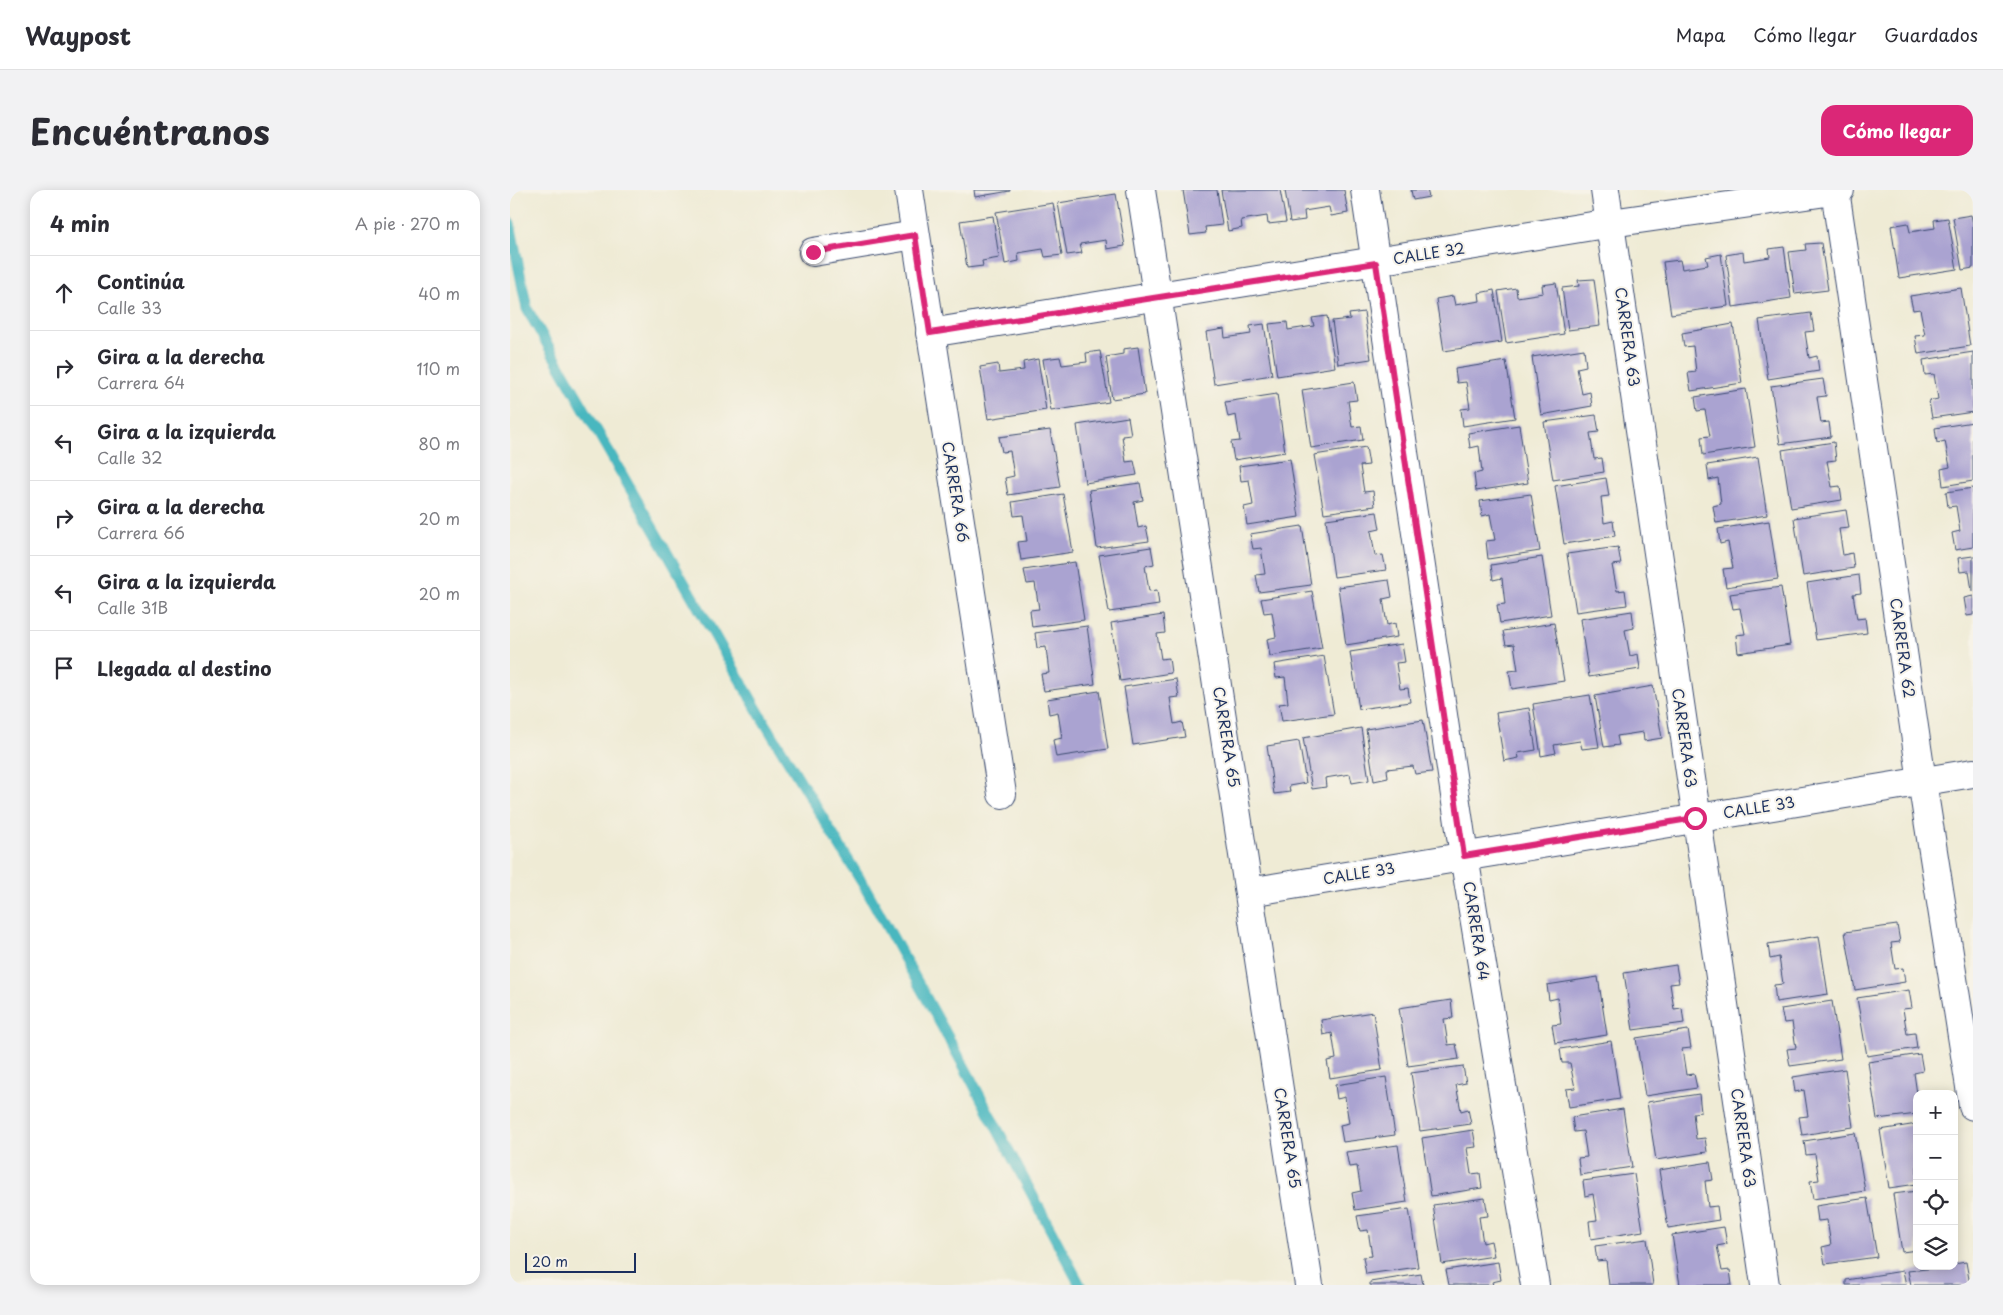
<!DOCTYPE html>
<html lang="es">
<head>
<meta charset="utf-8">
<style>
  :root { --surface:#fff; --page:#f2f2f3; --text:#2b2b33; --muted:#7c7c81; --line:#e1e1e2; --accent:#db2777 }
  body { margin:0; font-family:"Playpen Sans",sans-serif; background:var(--page); color:var(--text) }
  .controls { position:absolute; right:15px; bottom:15px; display:grid; overflow:hidden; border-radius:10px; box-shadow:0 2px 12px #0003 }
  .controls button { width:45px; height:45px; display:grid; place-items:center; padding:0; border:0; border-bottom:1px solid var(--line); background:var(--surface); color:var(--text); font:25px sans-serif }
  .scale { position:absolute; left:15px; bottom:12px; width:111px; box-sizing:border-box; padding-left:5px; border:2px solid #1b2f5e; border-top:0; font-size:14px; line-height:18px; white-space:nowrap; color:#1b2f5e; -webkit-text-stroke:4px #f7f3e8; paint-order:stroke }
  .stop { position:absolute; width:15px; height:15px; margin:-11px; border:4px solid #db2777; border-radius:50%; background:#fff }
  .stop.end { background:#db2777; border-color:#fff; box-shadow:0 1px 5px #0008 }
  .list { margin:0; padding:0; list-style:none }
  h2 { display:flex; justify-content:space-between; align-items:center; height:65px; margin:0; padding:0 20px; font-size:21px }
  h2 small { font-size:16px; font-weight:400; color:var(--muted) }
  .list li { display:grid; grid-template-columns:32px 1fr auto; gap:15px; align-items:center; box-sizing:border-box; height:75px; padding:0 20px; border-top:1px solid var(--line) }
  .list b { display:block; font-size:19px; white-space:nowrap }
  .list p { margin:0; font-size:16px; white-space:nowrap; color:var(--muted) }
  .list em { font-size:16px; font-style:normal; color:var(--muted) }
  .icon { flex:none; width:28px; height:28px; fill:none; stroke:currentColor; stroke-width:2; stroke-linecap:round; stroke-linejoin:round }
  .map { position:relative; flex:none; width:1463px; height:1095px; overflow:hidden; border-radius:15px }
  header { display:flex; align-items:center; gap:30px; box-sizing:border-box; height:70px; padding:0 25px; background:var(--surface); border-bottom:1px solid var(--line) }
  header strong { font-size:24px }
  nav { display:flex; gap:28px; margin-inline-start:auto; font-size:18px }
  .intro { display:flex; align-items:center; justify-content:space-between; box-sizing:border-box; height:120px; padding:0 30px }
  h1 { margin:0; font-size:35px }
  .button { padding:12px 22px; border-radius:15px; background:var(--accent); color:#fff; font-size:18px; font-weight:700 }
  main { display:flex; gap:30px; padding:0 30px }
  aside { flex:1; background:var(--surface); border-radius:15px; box-shadow:0 2px 12px #0003 }
  .map>svg:first-child { display:block }
  .lines { fill:none; stroke-linecap:round; stroke-linejoin:round }
  .stream { stroke:#48b7bf; stroke-width:11 }
  .building { fill:#aaa3d1 }
  .minor-casing { stroke:#3b4b70; stroke-width:30 }
  .minor { stroke:#fff; stroke-width:28 }
  .route { stroke:#db2777; stroke-width:6 }
  .labels { text-anchor:middle; stroke-width:4; stroke-linejoin:round; paint-order:stroke }
  .street-label { font-size:15px; fill:#1b2f5e; stroke:#f7f3e8 }
</style>
</head>
<body>
<header>
<strong>Waypost</strong>
<nav><a>Mapa</a><a>Cómo llegar</a><a>Guardados</a></nav>
</header>
<div class="intro"><h1>Encuéntranos</h1><a class="button">Cómo llegar</a></div>
<main>
<aside>
<h2>4 min<small>A pie · 270 m</small></h2>
<ul class="list">
<li><svg class="icon" aria-label="ahead" viewBox="0 0 24 24"><path d="M12 20V5M6 11l6-6 6 6"/></svg><div><b>Continúa</b><p>Calle 33</p></div><em>40 m</em></li>
<li><svg class="icon" aria-label="right" viewBox="0 0 24 24"><path d="M7 20v-9h11M14 6l5 5-5 5"/></svg><div><b>Gira a la derecha</b><p>Carrera 64</p></div><em>110 m</em></li>
<li><svg class="icon" aria-label="left" viewBox="0 0 24 24"><path d="M17 20v-9H6M10 6l-5 5 5 5"/></svg><div><b>Gira a la izquierda</b><p>Calle 32</p></div><em>80 m</em></li>
<li><svg class="icon" aria-label="right" viewBox="0 0 24 24"><path d="M7 20v-9h11M14 6l5 5-5 5"/></svg><div><b>Gira a la derecha</b><p>Carrera 66</p></div><em>20 m</em></li>
<li><svg class="icon" aria-label="left" viewBox="0 0 24 24"><path d="M17 20v-9H6M10 6l-5 5 5 5"/></svg><div><b>Gira a la izquierda</b><p>Calle 31B</p></div><em>20 m</em></li>
<li><svg class="icon" aria-label="arrive" viewBox="0 0 24 24"><path d="M6 21V4h12l-3 4 3 4H6"/></svg><div><b>Llegada al destino</b></div></li>
</ul>
</aside>
<div class="map">
<svg width="1463" height="1095" viewBox="0 0 1463 1095">
  <rect width="100%" height="100%" fill="#f7f3e8"/>
  <filter id="ink" filterUnits="userSpaceOnUse"><feTurbulence type="fractalNoise" baseFrequency=".02" numOctaves="2"/><feDisplacementMap in="SourceGraphic" scale="10" xChannelSelector="R" yChannelSelector="G"/><feConvolveMatrix kernelMatrix="1 2 1 2 8 2 1 2 1" color-interpolation-filters="sRGB"/></filter>
  <filter id="wash" filterUnits="userSpaceOnUse"><feTurbulence type="fractalNoise" baseFrequency=".0096" numOctaves="4" result="noise"/><feDisplacementMap in="SourceGraphic" scale="20" xChannelSelector="R" yChannelSelector="G"/><feGaussianBlur stdDeviation="1.12" result="paint"/><feColorMatrix in="noise" values="0 0 0 0 0 0 0 0 0 0 0 0 0 0 0 0 0 1.4 0 .05"/><feComposite in="paint" operator="in"/></filter>
  <g filter="url(#wash)">
    <rect width="100%" height="100%" fill="#efebd5"/>
    <g class="lines">
      <!-- stream -->
      <polyline class="stream" points="0,33 17,119 252,528 356,699 455,878 570,1095"/>
    </g>
    <g id="blocks">
      <!-- building -->
      <g class="building">
        <polygon points="464,0 500,0 500,1 465,7"/>
        <polygon points="673,0 707,0 712,35 695,37 696,43 680,45"/>
        <polygon points="711,0 770,0 776,32 758,34 757,26 731,30 732,38 718,41"/>
        <polygon points="775,0 834,0 838,23 821,26 819,17 794,21 795,30 780,32"/>
        <polygon points="901,0 917,0 919,7 903,10"/>
        <polygon points="606,4 615,56 597,59 596,50 570,54 572,63 557,65 548,13"/>
        <polygon points="543,13 552,65 535,67 533,59 508,63 509,71 495,74 486,22"/>
        <polygon points="1461,25 1463,34 1463,78 1452,80 1443,28"/>
        <polygon points="483,26 489,68 472,71 473,76 457,78 450,31"/>
        <polygon points="1438,28 1447,79 1389,88 1381,36 1398,33 1400,42 1425,38 1424,30"/>
        <polygon points="1311,53 1318,100 1285,104 1279,62 1296,60 1295,54"/>
        <polygon points="1274,57 1281,108 1223,117 1216,65 1233,62 1234,71 1260,67 1259,59"/>
        <polygon points="1211,64 1218,116 1161,124 1153,72 1170,70 1172,79 1198,75 1196,67"/>
        <polygon points="1084,89 1090,136 1058,140 1052,98 1069,96 1068,90"/>
        <polygon points="1046,93 1054,144 996,153 988,101 1006,98 1007,107 1033,103 1032,95"/>
        <polygon points="1451,98 1460,156 1408,164 1405,146 1415,145 1410,119 1403,120 1400,106"/>
        <polygon points="984,100 992,152 934,161 926,109 943,106 945,115 970,111 969,103"/>
        <polygon points="854,122 861,169 828,174 822,131 840,129 839,124"/>
        <polygon points="1301,123 1304,141 1295,142 1299,168 1307,166 1309,181 1258,189 1249,130"/>
        <polygon points="817,126 825,177 767,186 759,134 777,132 778,140 804,136 802,128"/>
        <polygon points="754,134 762,185 704,194 696,142 714,139 715,148 741,144 740,136"/>
        <polygon points="1223,134 1232,193 1181,201 1178,183 1186,182 1183,156 1174,157 1172,143"/>
        <polygon points="628,157 635,204 602,209 596,167 613,164 613,159"/>
        <polygon points="1074,159 1076,176 1067,178 1072,204 1080,202 1082,216 1031,225 1022,167"/>
        <polygon points="590,161 599,212 541,221 533,169 550,167 552,175 577,172 576,163"/>
        <polygon points="1463,162 1463,222 1422,228 1419,211 1428,209 1424,184 1415,185 1413,170"/>
        <polygon points="528,169 536,220 478,229 470,177 488,174 489,183 514,180 513,172"/>
        <polygon points="996,171 1005,228 953,236 951,219 960,218 956,192 947,193 945,179"/>
        <polygon points="1313,189 1316,206 1307,207 1311,233 1319,232 1321,247 1270,254 1261,196"/>
        <polygon points="844,192 847,210 838,211 842,237 851,236 853,250 801,258 792,200"/>
        <polygon points="1236,199 1245,257 1193,265 1191,247 1200,246 1195,220 1187,221 1185,207"/>
        <polygon points="767,204 775,262 724,270 721,252 730,251 726,225 718,227 715,212"/>
        <polygon points="1086,225 1089,242 1080,243 1084,269 1092,268 1094,282 1043,290 1034,232"/>
        <polygon points="618,227 621,245 612,246 616,272 624,271 627,285 575,293 567,235"/>
        <polygon points="1463,232 1463,291 1433,296 1431,279 1440,277 1435,251 1427,253 1425,238"/>
        <polygon points="1009,235 1018,293 966,301 964,284 972,282 969,256 960,258 958,243"/>
        <polygon points="540,240 550,297 498,305 495,288 504,286 500,261 492,262 489,247"/>
        <polygon points="1324,252 1326,270 1317,271 1322,297 1330,296 1332,310 1281,318 1272,260"/>
        <polygon points="856,257 859,275 850,276 854,302 863,301 865,316 814,323 804,265"/>
        <polygon points="1248,267 1257,325 1206,333 1203,316 1211,314 1208,288 1199,290 1197,275"/>
        <polygon points="780,269 789,327 737,335 734,317 743,315 739,290 731,291 729,276"/>
        <polygon points="1096,288 1099,306 1091,307 1094,333 1103,331 1105,346 1054,354 1045,296"/>
        <polygon points="630,293 633,310 624,312 628,338 636,336 639,351 587,358 579,300"/>
        <polygon points="1463,298 1463,357 1445,360 1442,343 1450,341 1446,316 1438,317 1436,302"/>
        <polygon points="553,304 563,362 511,370 508,352 517,351 513,325 504,326 502,312"/>
        <polygon points="1021,304 1030,361 978,369 976,351 985,350 980,324 972,326 970,311"/>
        <polygon points="1336,320 1339,338 1329,339 1333,365 1342,363 1344,378 1293,386 1284,328"/>
        <polygon points="867,322 870,339 861,341 865,366 873,365 876,380 824,387 816,329"/>
        <polygon points="1259,331 1268,389 1216,397 1213,379 1223,378 1218,352 1210,354 1208,339"/>
        <polygon points="792,336 801,395 749,402 746,385 755,384 751,358 743,359 740,344"/>
        <polygon points="641,357 644,374 635,376 639,401 647,400 649,415 599,422 589,365"/>
        <polygon points="1108,357 1111,374 1102,375 1107,401 1115,400 1117,415 1066,422 1057,364"/>
        <polygon points="1463,366 1463,401 1462,401 1459,381 1450,382 1448,368"/>
        <polygon points="1032,367 1041,425 990,433 987,415 995,414 992,388 983,390 981,375"/>
        <polygon points="565,372 574,430 522,437 520,420 529,419 525,393 517,394 514,380"/>
        <polygon points="1349,385 1351,403 1343,404 1347,429 1355,428 1357,443 1306,450 1297,393"/>
        <polygon points="879,390 882,407 873,409 877,435 885,433 887,447 836,455 828,397"/>
        <polygon points="1271,397 1280,455 1228,463 1226,445 1235,444 1230,418 1223,419 1220,404"/>
        <polygon points="802,401 812,458 760,466 757,449 766,447 762,422 754,423 751,409"/>
        <polygon points="1463,406 1463,425 1457,426 1454,408"/>
        <polygon points="1122,421 1124,438 1115,440 1120,466 1128,464 1130,479 1079,487 1070,429"/>
        <polygon points="653,425 655,443 647,444 651,469 659,468 661,483 610,491 601,433"/>
        <polygon points="1044,433 1054,491 1002,499 999,481 1008,480 1004,454 996,455 993,441"/>
        <polygon points="577,436 585,494 534,501 531,484 539,483 536,457 527,458 525,443"/>
        <polygon points="892,454 895,472 886,473 890,499 898,498 900,512 849,519 840,462"/>
        <polygon points="814,466 824,524 772,531 769,514 778,513 775,487 766,488 764,474"/>
        <polygon points="666,489 669,507 660,508 664,534 672,532 675,547 623,555 614,497"/>
        <polygon points="1143,496 1152,548 1134,551 1133,542 1107,546 1109,555 1094,557 1085,506"/>
        <polygon points="589,501 598,559 546,567 543,550 552,548 548,522 539,524 537,509"/>
        <polygon points="1080,505 1089,557 1072,559 1070,551 1044,555 1046,563 1031,566 1023,514"/>
        <polygon points="1019,518 1026,560 1008,563 1009,568 994,571 986,523"/>
        <polygon points="913,530 922,582 905,584 903,576 877,579 878,588 864,591 856,539"/>
        <polygon points="851,538 859,590 842,593 840,584 815,588 816,597 802,599 793,548"/>
        <polygon points="789,551 796,593 779,596 780,602 764,604 757,556"/>
        <polygon points="1387,735 1390,752 1381,753 1385,779 1393,778 1395,792 1345,800 1335,742"/>
        <polygon points="1309,746 1318,804 1266,812 1264,795 1273,794 1269,767 1260,769 1258,754"/>
        <polygon points="1166,775 1169,793 1160,794 1164,819 1172,818 1174,833 1123,840 1114,783"/>
        <polygon points="1088,787 1097,845 1045,853 1042,835 1051,834 1048,808 1039,810 1037,795"/>
        <polygon points="1399,800 1402,818 1393,819 1397,844 1405,843 1407,858 1357,866 1347,808"/>
        <polygon points="941,810 943,828 934,829 938,855 946,854 949,869 898,876 889,818"/>
        <polygon points="1322,811 1331,869 1280,876 1277,859 1286,858 1282,832 1274,833 1271,819"/>
        <polygon points="863,822 872,880 820,888 817,871 826,869 822,843 813,845 811,830"/>
        <polygon points="1178,840 1181,858 1172,859 1176,885 1184,884 1187,898 1135,906 1126,848"/>
        <polygon points="1101,851 1110,909 1059,917 1056,899 1065,898 1060,873 1052,873 1050,859"/>
        <polygon points="1410,864 1413,881 1404,883 1407,904 1407,924 1367,929 1358,872"/>
        <polygon points="953,876 956,893 946,895 951,921 958,919 961,934 910,941 901,883"/>
        <polygon points="1335,879 1343,937 1292,945 1289,927 1298,926 1294,900 1285,902 1283,887"/>
        <polygon points="876,887 885,945 833,952 830,935 839,933 835,907 827,909 825,895"/>
        <polygon points="1189,904 1191,922 1183,923 1186,949 1195,948 1197,962 1146,970 1137,912"/>
        <polygon points="1113,919 1122,977 1070,985 1068,968 1077,967 1073,941 1064,942 1062,927"/>
        <polygon points="1407,934 1407,994 1379,998 1370,940"/>
        <polygon points="963,940 966,957 957,958 961,984 970,983 972,998 921,1006 912,948"/>
        <polygon points="1345,943 1355,1001 1303,1009 1300,991 1309,990 1305,964 1296,965 1294,951"/>
        <polygon points="888,955 897,1012 845,1020 842,1003 851,1001 847,976 839,977 836,962"/>
        <polygon points="1200,972 1203,990 1195,991 1198,1017 1207,1016 1209,1030 1158,1038 1149,980"/>
        <polygon points="1124,984 1133,1041 1081,1049 1079,1031 1087,1030 1083,1004 1075,1006 1073,991"/>
        <polygon points="1407,1001 1407,1060 1392,1062 1383,1004"/>
        <polygon points="975,1008 978,1026 969,1027 973,1053 981,1051 984,1066 932,1074 923,1015"/>
        <polygon points="1357,1008 1367,1067 1315,1074 1312,1057 1321,1055 1317,1030 1308,1031 1306,1016"/>
        <polygon points="899,1019 908,1077 856,1084 853,1067 862,1066 858,1040 850,1041 847,1026"/>
        <polygon points="1214,1037 1217,1054 1207,1056 1212,1081 1220,1080 1222,1095 1170,1095 1162,1045"/>
        <polygon points="1137,1049 1143,1095 1099,1095 1096,1070 1087,1071 1085,1056"/>
        <polygon points="988,1072 991,1090 982,1092 983,1095 939,1095 936,1080"/>
        <polygon points="1456,1072 1460,1095 1401,1095 1398,1081 1444,1076 1444,1074"/>
        <polygon points="1393,1081 1396,1095 1336,1095 1336,1090"/>
        <polygon points="911,1084 913,1095 860,1095 860,1092"/>
      </g>
    </g>
  </g>
  <g filter="url(#ink)">
    <use href="#blocks" fill-opacity="0" stroke="#3b4b70" stroke-width="1"/>
    <g class="lines">
      <!-- minor casing -->
      <g class="minor-casing">
        <g id="minor">
          <polyline points="399,0 492,604"/>
          <polyline points="631,0 799,1095"/>
          <polyline points="855,0 954,666 1025,1095"/>
          <polyline points="1095,0 1255,1095"/>
          <polyline points="1325,0 1412,591 1463,916"/>
          <polyline points="303,62 405,45"/>
          <polyline points="420,143 1101,33 1330,0"/>
          <polyline points="739,702 1463,583"/>
        </g>
      </g>
      <!-- minor -->
      <use href="#minor" class="minor"/>
    </g>
  </g>
  <g class="lines" filter="url(#ink)">
    <!-- route -->
    <polyline class="route" points="303,62 405,45 420,143 866,73 954,666 1185,628"/>
  </g>
  <g class="labels">
    <!-- street labels -->
    <g class="street-label">
      <text transform="translate(919 64) rotate(-9)" y="5">CALLE 32</text>
      <text transform="translate(1117 147) rotate(82)" y="5">CARRERA 63</text>
      <text transform="translate(445 302) rotate(81)" y="5">CARRERA 66</text>
      <text transform="translate(1392 458) rotate(82)" y="5">CARRERA 62</text>
      <text transform="translate(716 547) rotate(81)" y="5">CARRERA 65</text>
      <text transform="translate(1174 548) rotate(82)" y="5">CARRERA 63</text>
      <text transform="translate(1249 618) rotate(-9)" y="5">CALLE 33</text>
      <text transform="translate(849 684) rotate(-9)" y="5">CALLE 33</text>
      <text transform="translate(966 741) rotate(81)" y="5">CARRERA 64</text>
      <text transform="translate(777 948) rotate(81)" y="5">CARRERA 65</text>
      <text transform="translate(1233 948) rotate(82)" y="5">CARRERA 63</text>
    </g>
  </g>
</svg>
<div class="controls">
<button>+</button>
<button>−</button>
<button><svg class="icon" aria-label="locate" viewBox="0 0 24 24"><circle cx="12" cy="12" r="6"/><path d="M12 2v4M12 18v4M2 12h4M18 12h4"/></svg></button>
<button><svg class="icon" aria-label="layers" viewBox="0 0 24 24"><path d="M12 4l9 5-9 5-9-5zM3 14l9 5 9-5"/></svg></button>
</div>
<div class="scale">20 m</div>
<div class="stop" style="left:1185px;top:628px"></div>
<div class="stop end" style="left:303px;top:62px"></div>
</div>
</main>
</body>
</html>
